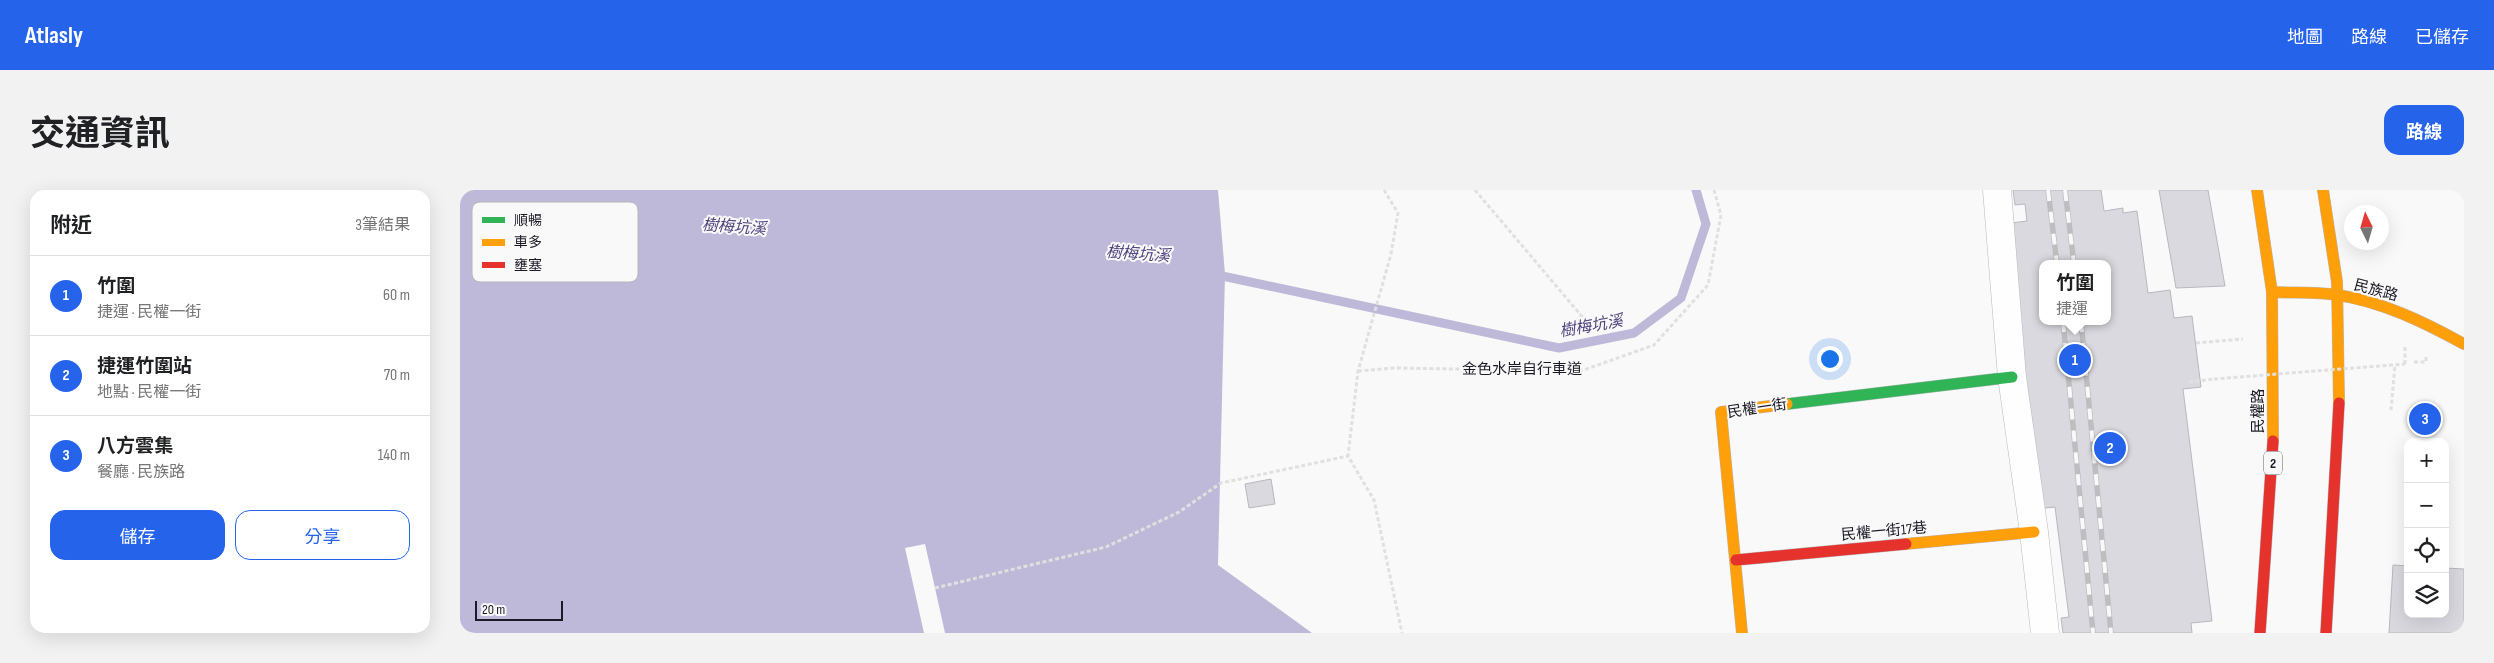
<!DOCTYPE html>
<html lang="zh-TW">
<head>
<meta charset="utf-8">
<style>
  :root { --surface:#fff; --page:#f2f2f2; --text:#202124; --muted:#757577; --line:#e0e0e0; --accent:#2563eb }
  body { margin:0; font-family:"Sofia Sans Condensed","Noto Sans TC",sans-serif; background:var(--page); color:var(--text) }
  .controls { position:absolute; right:15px; bottom:15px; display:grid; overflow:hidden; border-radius:10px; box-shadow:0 5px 20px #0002 }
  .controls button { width:45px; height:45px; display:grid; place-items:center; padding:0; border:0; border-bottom:1px solid var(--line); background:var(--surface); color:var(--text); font:25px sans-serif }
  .compass { position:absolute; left:1884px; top:15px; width:45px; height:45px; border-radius:50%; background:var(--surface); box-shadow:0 5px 20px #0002; rotate:355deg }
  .scale { position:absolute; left:15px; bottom:12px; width:88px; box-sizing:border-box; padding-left:5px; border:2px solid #1d1a27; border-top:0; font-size:14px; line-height:18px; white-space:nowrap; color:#1d1a27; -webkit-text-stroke:4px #f9f9f9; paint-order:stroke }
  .you { position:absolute; left:1369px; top:168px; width:18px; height:18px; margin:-12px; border:4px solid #fff; border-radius:50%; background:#1a73e8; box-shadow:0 0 0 8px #1a73e833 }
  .badge { display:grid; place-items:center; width:32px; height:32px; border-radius:50%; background:var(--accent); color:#fff; font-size:16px; font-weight:700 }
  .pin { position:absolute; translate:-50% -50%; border:2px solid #fff; box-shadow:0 1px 5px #0006 }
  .popup { position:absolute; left:1579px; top:70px; width:72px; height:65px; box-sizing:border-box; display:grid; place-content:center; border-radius:10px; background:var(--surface); filter:drop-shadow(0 1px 4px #0005); font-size:16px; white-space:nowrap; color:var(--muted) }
  .popup b { font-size:19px; color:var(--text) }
  .popup::after { content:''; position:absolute; left:50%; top:100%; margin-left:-10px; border:10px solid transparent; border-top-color:var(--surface) }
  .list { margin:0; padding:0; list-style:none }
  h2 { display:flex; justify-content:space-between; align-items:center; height:65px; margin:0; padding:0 20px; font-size:21px }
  h2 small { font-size:16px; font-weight:400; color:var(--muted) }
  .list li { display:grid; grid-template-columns:32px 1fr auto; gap:15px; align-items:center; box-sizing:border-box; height:80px; padding:0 20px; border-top:1px solid var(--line) }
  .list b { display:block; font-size:19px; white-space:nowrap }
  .list p { margin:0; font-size:16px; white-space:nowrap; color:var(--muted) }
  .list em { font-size:16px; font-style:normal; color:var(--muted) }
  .actions { display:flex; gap:10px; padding:15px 20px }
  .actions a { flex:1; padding:11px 0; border:1px solid var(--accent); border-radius:15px; text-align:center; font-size:18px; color:var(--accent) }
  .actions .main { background:var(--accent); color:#fff }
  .icon { flex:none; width:28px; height:28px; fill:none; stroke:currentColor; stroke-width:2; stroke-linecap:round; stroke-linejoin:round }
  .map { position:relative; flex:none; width:2004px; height:443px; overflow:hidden; border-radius:15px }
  header { display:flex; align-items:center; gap:30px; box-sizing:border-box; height:70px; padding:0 25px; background:var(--accent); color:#fff }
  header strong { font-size:24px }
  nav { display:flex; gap:28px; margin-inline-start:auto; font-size:18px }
  .intro { display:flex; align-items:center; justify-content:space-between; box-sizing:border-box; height:120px; padding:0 30px }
  h1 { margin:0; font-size:35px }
  .button { padding:12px 22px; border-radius:15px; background:var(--accent); color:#fff; font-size:18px; font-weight:700 }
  main { display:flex; gap:30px; padding:0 30px }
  aside { flex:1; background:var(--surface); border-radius:15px; box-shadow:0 5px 20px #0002 }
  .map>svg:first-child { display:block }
  .water { fill:#beb9d8 }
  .pier { fill:#f9f9f9 }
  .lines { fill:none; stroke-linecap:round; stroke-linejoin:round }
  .stream { stroke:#beb9d8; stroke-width:9 }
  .building { fill:#dad9e0; stroke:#b9b7be; fill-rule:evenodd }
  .street-casing { stroke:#b9b8bf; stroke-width:29 }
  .fast-casing { stroke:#b9b8bf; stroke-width:12 }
  .slow-casing { stroke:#b9b8bf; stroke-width:12 }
  .jam-casing { stroke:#b9b8bf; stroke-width:12 }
  .path { stroke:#e0e0e0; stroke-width:3; stroke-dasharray:4 2.5; stroke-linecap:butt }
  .street { stroke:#fefefe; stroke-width:28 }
  .fast { stroke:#30b455; stroke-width:11 }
  .slow { stroke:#ff9f0a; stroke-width:11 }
  .jam { stroke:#e5322d; stroke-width:11 }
  .rail-casing { stroke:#bebec0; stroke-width:5.5 }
  .rail { stroke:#f9f9f9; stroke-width:4; stroke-dasharray:11; stroke-linecap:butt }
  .path-bridge { stroke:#e0e0e0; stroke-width:3; stroke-dasharray:4 2.5; stroke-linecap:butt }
  .labels { text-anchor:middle; stroke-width:4; stroke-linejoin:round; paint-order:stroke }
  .shield { fill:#f9f9f9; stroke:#5f5d66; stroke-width:1 }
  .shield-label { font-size:14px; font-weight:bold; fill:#1d1a27 }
  .street-label { font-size:15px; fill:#1d1a27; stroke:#f9f9f9 }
  .water-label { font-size:16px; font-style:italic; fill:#52447e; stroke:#f9f9f9 }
  .key { fill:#f9f9f9; stroke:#b7b6ba; stroke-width:1 }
  .key-label { font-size:14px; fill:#1d1a27 }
</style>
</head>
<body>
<header>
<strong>Atlasly</strong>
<nav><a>地圖</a><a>路線</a><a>已儲存</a></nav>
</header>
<div class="intro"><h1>交通資訊</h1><a class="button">路線</a></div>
<main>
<aside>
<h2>附近<small>3筆結果</small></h2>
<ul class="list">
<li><span class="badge">1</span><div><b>竹圍</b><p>捷運 · 民權一街</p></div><em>60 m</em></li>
<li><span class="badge">2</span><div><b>捷運竹圍站</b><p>地點 · 民權一街</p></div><em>70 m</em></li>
<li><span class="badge">3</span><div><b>八方雲集</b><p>餐廳 · 民族路</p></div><em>140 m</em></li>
</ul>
<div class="actions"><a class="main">儲存</a><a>分享</a></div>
</aside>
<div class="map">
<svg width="2004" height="443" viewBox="0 0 2004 443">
  <rect width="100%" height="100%" fill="#f9f9f9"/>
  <!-- water -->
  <polygon class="water" points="0,0 758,0 765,84 758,375 852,443 0,443"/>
  <!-- pier -->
  <polygon class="pier" points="465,354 475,398 485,443 464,443 445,358"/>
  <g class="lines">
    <!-- stream -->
    <polyline class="stream" points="753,84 1099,158 1174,143 1221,108 1246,34 1236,0"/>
  </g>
  <!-- building -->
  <g class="building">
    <path d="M1553 0H1641L1644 21 1663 18V23L1677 21 1688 103 1710 100 1714 128 1732 126 1741 197 1723 199 1752 431 1731 433 1732 443H1603L1601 428 1609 427 1595 317 1577 319 1543 34 1567 31 1565 14 1555 15ZM1582 74H1648V131H1582Z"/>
    <polygon points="1699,0 1748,0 1765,96 1716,98"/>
    <polygon points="811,289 815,314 789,318 785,294"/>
    <polygon points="1933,375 1948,376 1948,424 1985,424 1985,378 2004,379 2004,443 1929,443"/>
  </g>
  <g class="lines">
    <!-- street casing -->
    <g class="street-casing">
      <polyline id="street" points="1537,0 1552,187 1574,342 1585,443"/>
    </g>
    <!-- fast casing -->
    <g class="fast-casing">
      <polyline id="fast" points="1327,214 1552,187"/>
    </g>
    <!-- slow casing -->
    <g class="slow-casing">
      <g id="slow">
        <polyline points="1797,0 1812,102 1813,251"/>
        <polyline points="1863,0 1877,92 1879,213"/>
        <path d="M1812 102C1834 103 1856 102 1878 105 1923 112 1964 132 2004 154"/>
        <polyline points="1446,354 1574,342"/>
        <polyline points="1282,443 1261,222 1327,214"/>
      </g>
    </g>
    <!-- jam casing -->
    <g class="jam-casing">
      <g id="jam">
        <polyline points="1276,370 1446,354"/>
        <polyline points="1800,443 1813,251"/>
        <polyline points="1866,443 1879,213"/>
      </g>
    </g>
    <!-- path -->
    <g class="path">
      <polyline points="924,0 938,23 931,64 898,181 888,266 914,310 942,443"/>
      <polyline points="1015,0 1125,130"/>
      <polyline points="1736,153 1783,149"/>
      <polyline points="1954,172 1966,172 1966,165"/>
      <polyline points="1945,174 1945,155"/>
      <polyline points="898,181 934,178 1121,181 1194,155 1248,95 1261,25 1254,0"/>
      <polyline points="1729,192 1754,189"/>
      <polyline points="1931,220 1935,175"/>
      <polyline points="475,398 646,357 719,322 761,293 888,266"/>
    </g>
    <!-- street -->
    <use href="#street" class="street"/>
    <!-- fast -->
    <use href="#fast" class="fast"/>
    <!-- slow -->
    <use href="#slow" class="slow"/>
    <!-- jam -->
    <use href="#jam" class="jam"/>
    <!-- rail casing -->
    <g class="rail-casing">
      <g id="rail">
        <polyline points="1588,0 1597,74"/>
        <polyline points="1605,0 1614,74"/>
        <polyline points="1603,131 1633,443"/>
        <polyline points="1621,131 1651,443"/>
      </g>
    </g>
    <!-- rail -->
    <use href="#rail" class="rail"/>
    <!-- path-bridge -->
    <polyline class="path-bridge" points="1754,189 1945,174"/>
  </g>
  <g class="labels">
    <!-- shield labels -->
    <rect class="shield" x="1804" y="261.5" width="18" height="23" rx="4"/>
    <g class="shield-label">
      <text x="1813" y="278">2</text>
    </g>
    <!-- street labels -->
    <g class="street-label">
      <text transform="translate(1916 100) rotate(15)" y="5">民族路</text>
      <text x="1062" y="184">金色水岸自行車道</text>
      <text transform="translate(1297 218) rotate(-8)" y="5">民權一街</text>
      <text transform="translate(1798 221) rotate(-90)" y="5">民權路</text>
      <text transform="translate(1424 341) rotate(-5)" y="5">民權一街17巷</text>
    </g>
    <!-- water labels -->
    <g class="water-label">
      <text transform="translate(274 36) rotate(4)" y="6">樹梅坑溪</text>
      <text transform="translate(678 63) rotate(4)" y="6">樹梅坑溪</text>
      <text transform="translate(1131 135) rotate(-10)" y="6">樹梅坑溪</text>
    </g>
  </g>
  <!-- legend -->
  <rect x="12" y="12" width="166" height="80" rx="8" class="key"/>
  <rect x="22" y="27" width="23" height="6" fill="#30b455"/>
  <rect x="22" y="49" width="23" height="7" fill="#ff9f0a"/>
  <rect x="22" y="72" width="23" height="6" fill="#e5322d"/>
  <g class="key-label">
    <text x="54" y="35">順暢</text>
    <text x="54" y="57">車多</text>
    <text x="54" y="80">壅塞</text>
  </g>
</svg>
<div class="controls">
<button>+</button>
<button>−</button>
<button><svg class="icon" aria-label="locate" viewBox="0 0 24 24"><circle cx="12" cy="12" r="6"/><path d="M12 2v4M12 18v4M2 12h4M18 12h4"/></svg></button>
<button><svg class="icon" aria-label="layers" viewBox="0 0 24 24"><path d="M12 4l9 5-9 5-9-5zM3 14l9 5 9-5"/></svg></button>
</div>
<svg class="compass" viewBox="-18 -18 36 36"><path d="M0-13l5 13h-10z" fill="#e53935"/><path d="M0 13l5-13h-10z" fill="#757577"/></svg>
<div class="scale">20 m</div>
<div class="you"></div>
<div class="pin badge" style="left:1615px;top:170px">1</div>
<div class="popup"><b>竹圍</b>捷運</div>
<div class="pin badge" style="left:1650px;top:258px">2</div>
<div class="pin badge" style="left:1965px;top:229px">3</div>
</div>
</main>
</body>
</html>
